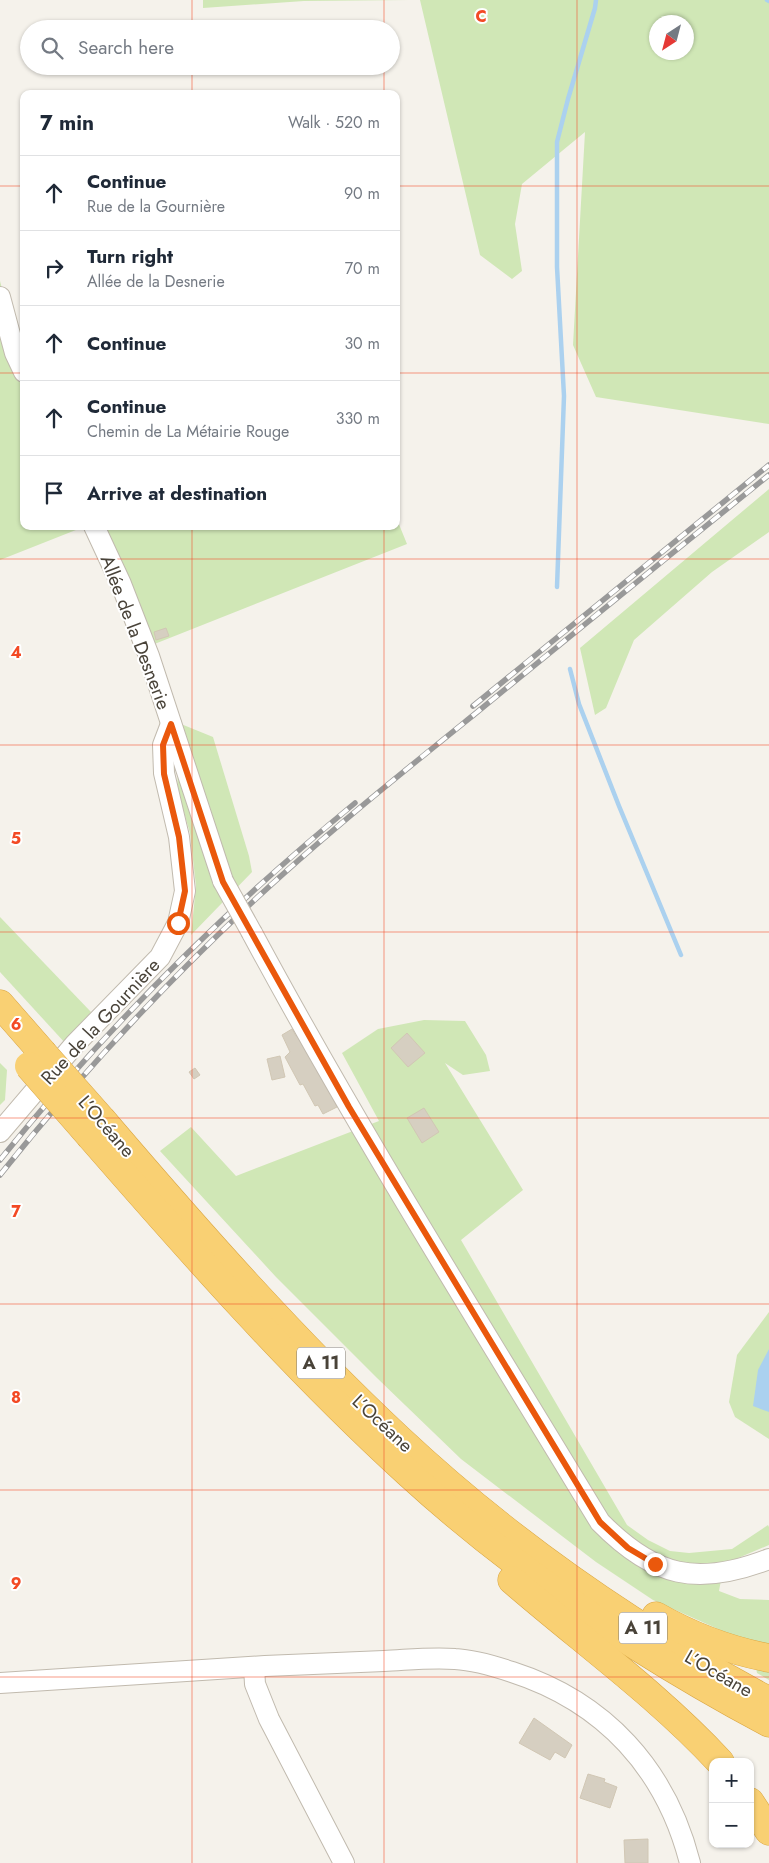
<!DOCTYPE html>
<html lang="en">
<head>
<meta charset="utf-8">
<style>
  :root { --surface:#fff; --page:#f6f6f7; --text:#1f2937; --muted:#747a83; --line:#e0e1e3 }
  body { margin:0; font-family:Jost,sans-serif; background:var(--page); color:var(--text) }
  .controls { position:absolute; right:15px; bottom:15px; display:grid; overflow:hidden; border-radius:10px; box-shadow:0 1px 4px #0004 }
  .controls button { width:45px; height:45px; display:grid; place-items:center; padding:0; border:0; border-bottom:1px solid var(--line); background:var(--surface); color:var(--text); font:25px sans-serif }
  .compass { position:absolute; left:649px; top:15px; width:45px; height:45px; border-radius:50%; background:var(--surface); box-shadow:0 1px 4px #0004; rotate:216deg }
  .stop { position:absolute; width:15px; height:15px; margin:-11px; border:4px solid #ea580c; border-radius:50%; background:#fff }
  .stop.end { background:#ea580c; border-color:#fff; box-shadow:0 1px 5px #0008 }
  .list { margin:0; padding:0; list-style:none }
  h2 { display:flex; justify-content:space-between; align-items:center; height:65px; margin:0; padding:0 20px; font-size:21px }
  h2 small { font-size:16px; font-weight:400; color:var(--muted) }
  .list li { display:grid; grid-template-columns:32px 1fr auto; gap:15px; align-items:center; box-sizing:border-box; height:75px; padding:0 20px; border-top:1px solid var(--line) }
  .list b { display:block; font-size:19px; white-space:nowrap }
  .list p { margin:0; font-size:16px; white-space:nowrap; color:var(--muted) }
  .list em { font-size:16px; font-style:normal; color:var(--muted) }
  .icon { flex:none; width:28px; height:28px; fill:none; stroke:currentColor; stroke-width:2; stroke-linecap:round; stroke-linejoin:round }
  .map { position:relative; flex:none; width:769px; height:1863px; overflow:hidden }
  .search { position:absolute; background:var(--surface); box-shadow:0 1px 4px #0004; left:20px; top:20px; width:380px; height:55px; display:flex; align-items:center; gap:12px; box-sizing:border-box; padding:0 18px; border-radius:28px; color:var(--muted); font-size:19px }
  .panel { position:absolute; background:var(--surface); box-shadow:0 1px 4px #0004; left:20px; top:90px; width:380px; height:440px; border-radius:10px }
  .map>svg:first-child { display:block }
  .green { fill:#d0e7b6; fill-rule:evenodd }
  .water { fill:#abd1ef }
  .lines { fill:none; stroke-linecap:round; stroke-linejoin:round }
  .stream { stroke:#abd1ef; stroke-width:4.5 }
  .building { fill:#d6cfc1; stroke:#d1c7b4 }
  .minor-casing { stroke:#c1baae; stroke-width:22 }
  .highway-casing { stroke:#d9a542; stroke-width:29 }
  .minor { stroke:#fff; stroke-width:20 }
  .highway { stroke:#f9d073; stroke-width:28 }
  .rail-casing { stroke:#999; stroke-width:5.5 }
  .rail { stroke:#fff; stroke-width:4; stroke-dasharray:11; stroke-linecap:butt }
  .minor-bridge-casing { stroke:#c1baae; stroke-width:22; stroke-linecap:butt }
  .highway-bridge-casing { stroke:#d9a542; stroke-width:29; stroke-linecap:butt }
  .minor-bridge { stroke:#fff; stroke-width:20 }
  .highway-bridge { stroke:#f9d073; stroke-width:28 }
  .route { stroke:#ea580c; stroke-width:6 }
  .grid { fill:none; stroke:#f34a25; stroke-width:1; stroke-opacity:0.55 }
  .labels { text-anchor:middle; stroke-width:4; stroke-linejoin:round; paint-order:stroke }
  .shield { fill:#fff; stroke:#807b74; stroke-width:1 }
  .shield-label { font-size:18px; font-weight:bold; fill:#494339 }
  .street-label { font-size:19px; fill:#494339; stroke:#fff }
  .grid-label { font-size:16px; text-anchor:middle; font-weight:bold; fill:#f34a25; stroke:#fff; stroke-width:4; stroke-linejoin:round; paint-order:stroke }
</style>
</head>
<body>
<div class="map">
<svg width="769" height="1863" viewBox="0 0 769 1863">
  <rect width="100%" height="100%" fill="#f5f2eb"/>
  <!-- green -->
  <g class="green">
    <polygon points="203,0 409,0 304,1 203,8"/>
    <path d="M420 0H769V424L596 397 573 345 585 132 522 184 515 224 522 271 512 279 480 255ZM656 22H686V52H656Z"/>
    <polygon points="0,281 9,316 24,351 24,526 86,526 0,560"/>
    <polygon points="769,489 769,532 712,572 634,640 606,708 595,715 580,648"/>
    <polygon points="396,517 407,544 152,645 104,526 396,526"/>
    <polygon points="181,724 213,737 249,856 252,872 191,935 196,886 190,833 177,788"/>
    <polygon points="0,917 91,1012 66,1044 0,972"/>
    <polygon points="424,1020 465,1021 486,1055 490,1071 463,1075 445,1063 523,1190 461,1240 627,1525 648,1540 670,1551 689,1553 732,1549 768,1525 769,1527 769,1545 724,1564 719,1591 740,1599 769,1600 769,1680 757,1673 750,1640 727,1633 653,1600 596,1562 461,1459 377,1378 276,1277 160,1151 191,1127 236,1176 379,1121 342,1053 378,1029"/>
    <polygon points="0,1063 7,1070 5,1100 0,1105"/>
    <polygon points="769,1312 769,1439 735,1417 729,1402 737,1355"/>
  </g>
  <!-- water -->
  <polygon class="water" points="769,1349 769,1412 753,1406 758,1370"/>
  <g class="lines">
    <!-- stream -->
    <g class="stream">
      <polyline points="767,0 769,1"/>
      <polyline points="557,587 564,396 557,267 557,142 568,99 595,8 596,0"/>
      <polyline points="570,669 579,704 619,806 681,955"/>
    </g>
  </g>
  <!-- building -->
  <g class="building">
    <polygon points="166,628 169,636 156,640 154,632"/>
    <polygon points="292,1029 296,1036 302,1034 337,1107 323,1114 318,1105 315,1106 303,1084 300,1085 285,1057 290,1052 282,1035"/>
    <polygon points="407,1033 425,1053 408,1067 391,1048"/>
    <polygon points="280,1056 285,1077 272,1080 267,1059"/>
    <polygon points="195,1068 200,1075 194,1079 189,1072"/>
    <polygon points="424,1108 439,1132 422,1143 407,1118"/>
    <polygon points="534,1718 572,1745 565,1758 555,1752 550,1760 519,1743"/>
    <polygon points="588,1774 605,1779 604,1782 617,1787 610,1808 580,1798"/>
    <polygon points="648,1839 648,1863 625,1863 624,1840"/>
  </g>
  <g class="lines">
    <!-- minor casing -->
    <g class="minor-casing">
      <g id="minor">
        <polyline points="0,297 15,353 24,372"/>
        <polyline points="94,526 121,584 149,656 223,881"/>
        <path d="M252 933C360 1134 482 1327 600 1522 654 1577 697 1587 769 1559"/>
        <polyline points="0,1132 75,1044 160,957 178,923 185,891 179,837 164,773 163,745 171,724"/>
        <polyline points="254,1667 255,1684 269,1719 344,1863"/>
        <path d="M0 1683C88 1677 177 1672 265 1666 304 1664 344 1663 384 1661 407 1660 431 1657 455 1659 475 1660 494 1666 512 1672 605 1702 666 1769 690 1863"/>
      </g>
    </g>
    <!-- highway casing -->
    <g class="highway-casing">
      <g id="highway">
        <polyline points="0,1004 42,1052"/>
        <path d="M103 1121C197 1231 293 1340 398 1438 509 1542 636 1630 769 1701"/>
        <path d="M91 1137C192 1253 294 1369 408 1473 516 1572 640 1654 769 1723"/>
        <path d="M512 1580C581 1640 657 1694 720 1762"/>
        <path d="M656 1616C693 1637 727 1650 769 1658"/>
        <polyline points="750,1802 769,1831"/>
      </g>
    </g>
    <!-- minor -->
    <use href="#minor" class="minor"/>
    <!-- highway -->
    <use href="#highway" class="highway"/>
    <!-- rail casing -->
    <g class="rail-casing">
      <g id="rail">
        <polyline points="473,706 769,465"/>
        <path d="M0 1160C104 1030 226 909 355 803"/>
        <path d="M0 1175C75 1081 157 992 245 909 318 840 398 776 476 713 574 633 671 554 769 475"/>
      </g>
    </g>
    <!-- rail -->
    <use href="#rail" class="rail"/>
    <!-- minor-bridge casing -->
    <g class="minor-bridge-casing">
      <polyline id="minor-bridge" points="223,881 252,933"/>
    </g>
    <!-- highway-bridge casing -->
    <g class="highway-bridge-casing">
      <g id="highway-bridge">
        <polyline points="42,1052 103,1121"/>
        <polyline points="29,1066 91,1137"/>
      </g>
    </g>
    <!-- minor-bridge -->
    <use href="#minor-bridge" class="minor-bridge"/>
    <!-- highway-bridge -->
    <use href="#highway-bridge" class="highway-bridge"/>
  </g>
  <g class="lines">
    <!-- route -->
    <polyline class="route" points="178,923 185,891 179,837 164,774 163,745 171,724 223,882 349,1107 600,1522 628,1548 655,1564"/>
  </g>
  <!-- grid -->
  <path class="grid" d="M192 0V29M384 0V29M577 0V1863M192 66V94M384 66V94M0 186H24M396 186H769M0 373H24M396 373H769M192 526V1863M384 526V1863M0 559H769M0 745H769M0 932H769M0 1118H769M0 1304H769M0 1490H769M0 1677H769"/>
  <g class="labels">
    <!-- shield labels -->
    <g class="shield">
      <rect x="297" y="1347.5" width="48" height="31" rx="4"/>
      <rect x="619" y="1612.5" width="48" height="31" rx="4"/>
    </g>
    <g class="shield-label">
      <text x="321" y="1369">A 11</text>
      <text x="643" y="1634">A 11</text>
    </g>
    <!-- street labels -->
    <g class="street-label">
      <text transform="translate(136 632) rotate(69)" y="7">Allée de la Desnerie</text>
      <text transform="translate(100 1021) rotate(-47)" y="7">Rue de la Gournière</text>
      <text transform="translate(107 1126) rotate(49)" y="7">L’Océane</text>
      <text transform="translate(383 1423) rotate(43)" y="7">L’Océane</text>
      <text transform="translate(719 1673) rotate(30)" y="7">L’Océane</text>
    </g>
  </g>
  <g class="grid-label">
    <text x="481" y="22">C</text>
    <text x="16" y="658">4</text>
    <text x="16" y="844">5</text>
    <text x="16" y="1030">6</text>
    <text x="16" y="1217">7</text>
    <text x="16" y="1403">8</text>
    <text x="16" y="1589">9</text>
  </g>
</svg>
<div class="controls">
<button>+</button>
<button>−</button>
</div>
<svg class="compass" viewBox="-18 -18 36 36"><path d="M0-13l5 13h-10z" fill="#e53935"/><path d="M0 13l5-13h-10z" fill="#747a83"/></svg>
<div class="stop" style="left:178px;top:923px"></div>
<div class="stop end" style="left:655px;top:1564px"></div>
<div class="search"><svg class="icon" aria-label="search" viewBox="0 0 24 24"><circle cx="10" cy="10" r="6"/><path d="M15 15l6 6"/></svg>Search here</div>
<section class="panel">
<h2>7 min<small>Walk · 520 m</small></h2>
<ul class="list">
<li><svg class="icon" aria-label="ahead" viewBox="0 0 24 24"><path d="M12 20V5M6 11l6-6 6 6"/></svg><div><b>Continue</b><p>Rue de la Gournière</p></div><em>90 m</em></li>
<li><svg class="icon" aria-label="right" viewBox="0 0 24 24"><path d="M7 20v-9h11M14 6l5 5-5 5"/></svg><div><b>Turn right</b><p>Allée de la Desnerie</p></div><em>70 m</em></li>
<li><svg class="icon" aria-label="ahead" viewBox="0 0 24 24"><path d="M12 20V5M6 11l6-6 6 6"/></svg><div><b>Continue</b></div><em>30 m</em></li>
<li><svg class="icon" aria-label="ahead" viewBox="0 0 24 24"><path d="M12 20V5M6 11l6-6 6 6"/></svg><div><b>Continue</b><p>Chemin de La Métairie Rouge</p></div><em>330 m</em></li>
<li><svg class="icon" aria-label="arrive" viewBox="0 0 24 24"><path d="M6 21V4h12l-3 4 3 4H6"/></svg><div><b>Arrive at destination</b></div></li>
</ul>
</section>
</div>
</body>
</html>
